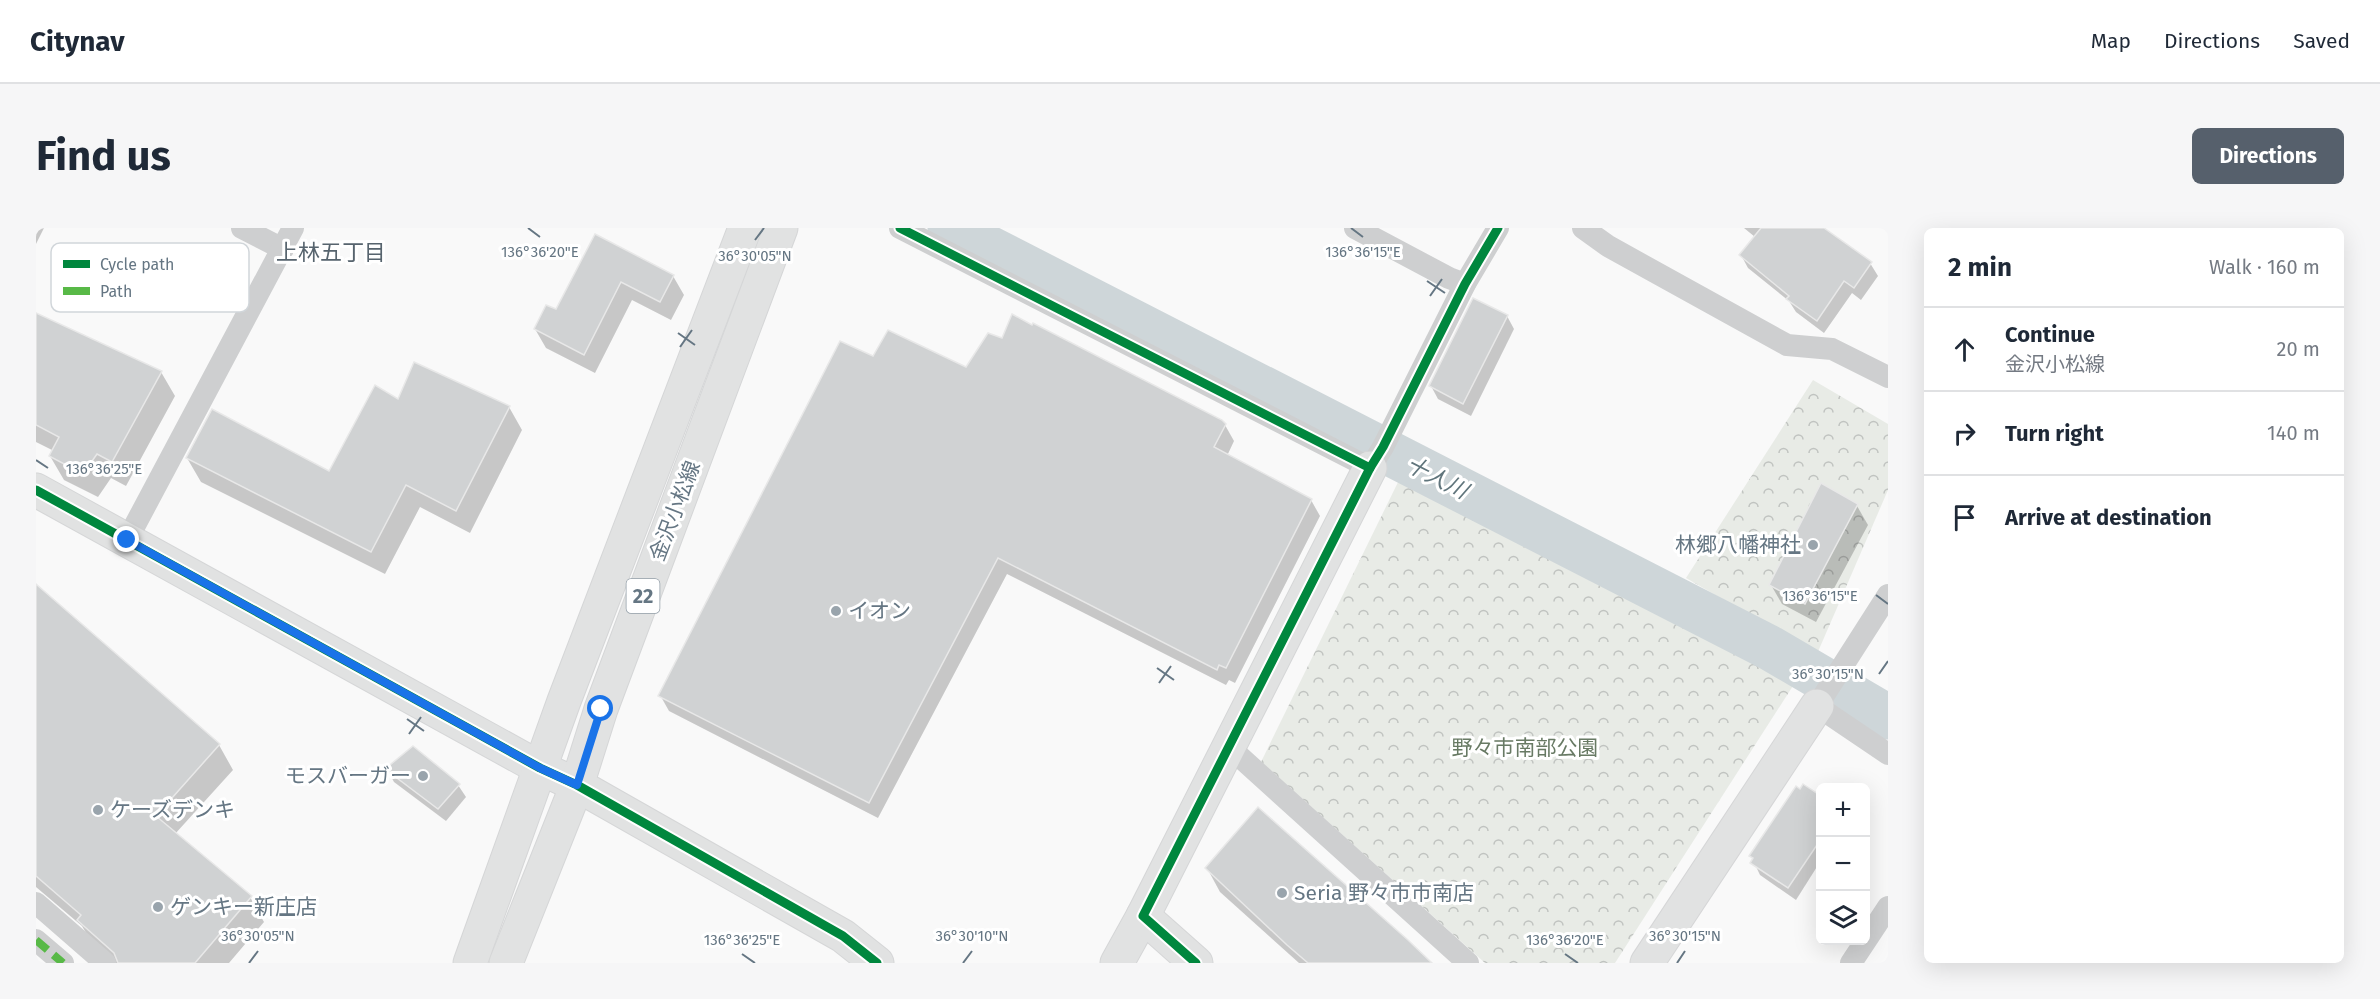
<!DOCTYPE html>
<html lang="en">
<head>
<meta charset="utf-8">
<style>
  :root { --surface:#fff; --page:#f6f6f7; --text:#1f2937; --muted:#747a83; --line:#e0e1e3; --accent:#56606c }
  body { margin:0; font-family:"Fira Sans","Noto Sans JP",sans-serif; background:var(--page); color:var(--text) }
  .controls { position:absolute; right:18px; bottom:18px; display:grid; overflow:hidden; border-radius:9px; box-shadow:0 6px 24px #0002 }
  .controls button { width:54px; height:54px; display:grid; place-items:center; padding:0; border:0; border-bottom:2px solid var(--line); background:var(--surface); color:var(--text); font:30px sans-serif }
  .stop { position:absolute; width:18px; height:18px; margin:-14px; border:4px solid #1a73e8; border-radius:50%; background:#fff }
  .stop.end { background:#1a73e8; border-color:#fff; box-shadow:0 2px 6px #0008 }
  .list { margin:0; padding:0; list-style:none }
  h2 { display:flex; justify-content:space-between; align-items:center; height:78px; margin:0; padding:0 24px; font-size:26px }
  h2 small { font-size:20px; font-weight:400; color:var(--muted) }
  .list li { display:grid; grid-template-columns:39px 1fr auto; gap:18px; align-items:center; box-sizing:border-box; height:84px; padding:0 24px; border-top:2px solid var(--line) }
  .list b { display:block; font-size:22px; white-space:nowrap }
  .list p { margin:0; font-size:20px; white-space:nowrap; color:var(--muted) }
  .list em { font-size:20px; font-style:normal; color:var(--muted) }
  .icon { flex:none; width:33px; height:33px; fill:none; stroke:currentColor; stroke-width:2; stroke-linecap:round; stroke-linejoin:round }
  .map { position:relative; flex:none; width:1852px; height:735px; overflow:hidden; border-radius:9px }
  header { display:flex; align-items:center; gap:36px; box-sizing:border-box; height:84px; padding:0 30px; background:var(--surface); border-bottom:2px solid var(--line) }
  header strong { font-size:28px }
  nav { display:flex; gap:33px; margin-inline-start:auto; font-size:21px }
  .intro { display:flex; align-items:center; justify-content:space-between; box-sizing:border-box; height:144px; padding:0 36px }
  h1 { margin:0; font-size:42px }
  .button { padding:15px 27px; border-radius:9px; background:var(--accent); color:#fff; font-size:21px; font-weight:700 }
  main { display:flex; gap:36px; padding:0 36px }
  aside { flex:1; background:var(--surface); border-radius:9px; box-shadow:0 6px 24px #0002 }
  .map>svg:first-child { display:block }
  .forest { fill:url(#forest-crowns) }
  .shadow { fill:#0003 }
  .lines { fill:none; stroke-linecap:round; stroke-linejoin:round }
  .river { stroke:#ced6d9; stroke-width:45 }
  .building { fill:#d0d2d3; stroke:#e8e8e8; stroke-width:1.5 }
  .secondary-casing { stroke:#d5d6d7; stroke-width:35 }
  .primary-casing { stroke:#d5d6d7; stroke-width:35 }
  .street { stroke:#cecfd0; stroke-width:22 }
  .secondary { stroke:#e1e2e2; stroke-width:33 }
  .primary { stroke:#e1e2e2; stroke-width:33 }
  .quiet { stroke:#58b947; stroke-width:8; stroke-dasharray:15 8; stroke-linecap:butt }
  .cycleway-casing { stroke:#fff; stroke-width:13 }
  .cycleway { stroke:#00873e; stroke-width:9 }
  .route { stroke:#1a73e8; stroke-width:8 }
  .ticks { fill:none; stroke:#657683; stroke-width:2 }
  .poi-dot { fill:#99a4ac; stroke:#fff; stroke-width:2 }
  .labels { text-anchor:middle; stroke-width:6; stroke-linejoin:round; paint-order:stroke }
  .shield { fill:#fff; stroke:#939fa8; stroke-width:1.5 }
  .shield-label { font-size:20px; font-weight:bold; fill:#657683 }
  .street-label { font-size:21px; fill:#657683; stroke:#fff }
  .poi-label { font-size:21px; fill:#657683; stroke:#fff; text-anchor:start }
  .park-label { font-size:21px; fill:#687a64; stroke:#fff }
  .neighbourhood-label { font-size:22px; fill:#57646e; stroke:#fff }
  .water-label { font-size:22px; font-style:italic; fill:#60757c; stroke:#fff }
  .key { fill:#fff; stroke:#d1d6da; stroke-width:1.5 }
  .key-label { font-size:16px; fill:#657683 }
  .ticks-label { font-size:15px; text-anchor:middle; fill:#657683; stroke:#fff; stroke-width:6; stroke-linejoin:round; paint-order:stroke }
</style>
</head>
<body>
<header>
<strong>Citynav</strong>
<nav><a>Map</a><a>Directions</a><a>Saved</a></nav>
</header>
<div class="intro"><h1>Find us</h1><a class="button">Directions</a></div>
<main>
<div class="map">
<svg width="1852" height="735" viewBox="0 0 1852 735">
  <defs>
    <pattern id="forest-crowns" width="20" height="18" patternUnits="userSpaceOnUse" patternTransform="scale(1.5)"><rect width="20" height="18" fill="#e8ebe6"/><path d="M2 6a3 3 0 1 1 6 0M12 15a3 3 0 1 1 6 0" fill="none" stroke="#c0c3c0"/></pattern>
  </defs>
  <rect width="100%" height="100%" fill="#f9f9f9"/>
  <!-- forest -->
  <g class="forest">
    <polygon points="1777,152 1852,196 1852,262 1781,426 1650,350"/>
    <polygon points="1366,246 1762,450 1579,735 1449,735 1225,534"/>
  </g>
  <!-- shadow -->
  <g class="shadow">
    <polygon points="0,0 8,0 0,16"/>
    <polygon points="1708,0 1787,0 1834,35 1842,48 1825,72 1816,65 1788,105 1760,84 1753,73 1712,40 1705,27 1719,9"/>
    <polygon points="559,8 637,48 648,67 635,92 596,72 559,145 510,120 499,101 520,83"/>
    <polygon points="0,86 125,144 139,168 90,258 75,250 62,269 28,252 14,228 18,223 0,214"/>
    <polygon points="1471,88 1478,101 1435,188 1402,171 1395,158"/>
    <polygon points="838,130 931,141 1189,197 1198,213 1191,228 1275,272 1284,288 1199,455 1193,452 1190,457 971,346 842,590 633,483 624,467"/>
    <polygon points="363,173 473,179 486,202 434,305 384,279 349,346 165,254 151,230 293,245"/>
    <polygon points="1821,278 1832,297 1780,394 1746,376 1735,357"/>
    <polygon points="0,358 183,517 197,542 139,606 214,669 228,694 193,735 77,735 57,717 46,698 0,659"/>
    <polygon points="351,541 422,557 430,569 410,593 358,554"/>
    <polygon points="1784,569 1784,634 1760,672 1724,647 1715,628"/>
    <polygon points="1171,640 1394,735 1263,735 1184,664"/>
  </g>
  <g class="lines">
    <!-- river -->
    <polyline class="river" points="914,0 1734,420 1852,489"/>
  </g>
  <!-- building -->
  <g class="building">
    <polygon points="1725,0 1788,0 1836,34 1818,60 1808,53 1781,93 1750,71 1753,68 1703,27"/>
    <polygon points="559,6 638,47 624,74 585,54 548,127 498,101 510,77 520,81"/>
    <polygon points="1437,70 1472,87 1427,176 1393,158"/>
    <polygon points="0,85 126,143 76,234 61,226 47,246 13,228 23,209 0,197"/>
    <polygon points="976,86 996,97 997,95 1186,192 1190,196 1178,219 1276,271 1190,440 1183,437 1181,442 962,330 833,575 622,468 804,113 837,128 852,102 930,139 952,105 966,110"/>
    <polygon points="378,134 474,178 420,283 370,257 335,324 150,230 176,181 293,243 339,157 362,171"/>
    <polygon points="1785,255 1822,276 1769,376 1733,357"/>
    <polygon points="0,356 184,516 120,588 216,668 159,735 82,735 78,725 41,692 45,687 0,648"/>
    <polygon points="377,518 424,556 402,581 349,541"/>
    <polygon points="1767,556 1785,568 1785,611 1752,660 1714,635 1717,630 1713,628 1760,558 1764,561"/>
    <polygon points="1222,579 1372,712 1396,735 1272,735 1251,717 1169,640"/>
  </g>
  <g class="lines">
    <!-- secondary casing -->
    <g class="secondary-casing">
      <g id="secondary">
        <polyline points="0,262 504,540 541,557 807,708 841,735"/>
        <polyline points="1081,735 1107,688"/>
        <polyline points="1160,735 1107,688 1334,240"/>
        <polyline points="1611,735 1781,478"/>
      </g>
    </g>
    <!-- primary casing -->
    <g class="primary-casing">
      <g id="primary">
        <polyline points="434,735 528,473 709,0"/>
        <polyline points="470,735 541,557 565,481 745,0"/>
      </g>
    </g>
    <!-- street -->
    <g class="street">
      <polyline points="206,0 247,21"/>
      <polyline points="864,0 1334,240 1347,219 1429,56 1462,0"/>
      <polyline points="1319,0 1413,50 1429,56"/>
      <polyline points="1547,0 1572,18 1751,117 1796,121 1852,149"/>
      <polyline points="91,312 257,0"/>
      <polyline points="1852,367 1781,478 1852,526"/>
      <polyline points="1193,519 1432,735"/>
      <polyline points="0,675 69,735"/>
      <polyline points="0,712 27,735"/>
      <polyline points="1815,735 1852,679"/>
    </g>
    <!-- secondary -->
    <use href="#secondary" class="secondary"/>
    <!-- primary -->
    <use href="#primary" class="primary"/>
    <!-- quiet -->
    <polyline class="quiet" points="0,712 27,735"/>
    <!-- cycleway casing -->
    <g class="cycleway-casing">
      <g id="cycleway">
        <polyline points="864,0 1334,240"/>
        <polyline points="0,262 504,540 541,557 807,708 841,735"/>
        <polyline points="1160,735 1107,688 1334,240 1347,219 1429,56 1462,0"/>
      </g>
    </g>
    <!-- cycleway -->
    <use href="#cycleway" class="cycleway"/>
  </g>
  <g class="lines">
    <!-- route -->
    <polyline class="route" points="91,312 504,540 541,557 565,481"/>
  </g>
  <!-- ticks -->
  <path class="ticks" d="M492 0 504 9M1315 0 1327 9M719 12 728 0M1391 53 1409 65M1394 68 1406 51M642 105 659 117M644 119 656 102M0 232 12 240M1840 367 1852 376M1121 440 1138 452M1843 446 1852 433M1123 455 1135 438M371 491 388 503M373 506 385 489M706 726 719 735M1529 726 1542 735M213 735 222 723M927 735 936 723M1641 735 1649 723"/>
  <!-- markers -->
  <g class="poi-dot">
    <circle cx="1777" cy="317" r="6"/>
    <circle cx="800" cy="383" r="6"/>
    <circle cx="387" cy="548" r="6"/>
    <circle cx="62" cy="582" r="6"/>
    <circle cx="1246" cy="665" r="6"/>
    <circle cx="122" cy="679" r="6"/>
  </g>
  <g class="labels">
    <!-- shield labels -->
    <rect class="shield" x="590.5" y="351" width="33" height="34" rx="4.5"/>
    <g class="shield-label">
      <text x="607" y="375">22</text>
    </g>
    <!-- street labels -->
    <g class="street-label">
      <text transform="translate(639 283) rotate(-69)" y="7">金沢小松線</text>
    </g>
    <!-- poi labels -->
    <g class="poi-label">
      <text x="1765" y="324" text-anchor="end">林郷八幡神社</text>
      <text x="812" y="390">イオン</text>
      <text x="375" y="555" text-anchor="end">モスバーガー</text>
      <text x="74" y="589">ケーズデンキ</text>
      <text x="1258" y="672">Seria 野々市市南店</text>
      <text x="134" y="686">ゲンキー新庄店</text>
    </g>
    <!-- park labels -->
    <g class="park-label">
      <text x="1489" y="527">野々市南部公園</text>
    </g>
    <!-- neighbourhood labels -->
    <g class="neighbourhood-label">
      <text x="295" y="32">上林五丁目</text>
    </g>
    <!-- water labels -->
    <g class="water-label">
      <text transform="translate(1401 249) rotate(27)" y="8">十人川</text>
    </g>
  </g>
  <!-- legend -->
  <rect x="15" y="15" width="198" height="69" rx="9" class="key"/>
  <rect x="27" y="32" width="27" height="8" fill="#00873e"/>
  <rect x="27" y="59" width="27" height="8" fill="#58b947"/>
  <g class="key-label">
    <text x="64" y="42">Cycle path</text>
    <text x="64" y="69">Path</text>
  </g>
  <g class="ticks-label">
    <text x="504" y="29">136°36'20"E</text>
    <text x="1327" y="29">136°36'15"E</text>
    <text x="719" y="33">36°30'05"N</text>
    <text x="68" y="246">136°36'25"E</text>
    <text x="1784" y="373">136°36'15"E</text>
    <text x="1792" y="451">36°30'15"N</text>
    <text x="222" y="713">36°30'05"N</text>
    <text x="936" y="713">36°30'10"N</text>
    <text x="1649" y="713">36°30'15"N</text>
    <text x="706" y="717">136°36'25"E</text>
    <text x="1529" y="717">136°36'20"E</text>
  </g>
</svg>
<div class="controls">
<button>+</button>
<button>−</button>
<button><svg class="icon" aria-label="layers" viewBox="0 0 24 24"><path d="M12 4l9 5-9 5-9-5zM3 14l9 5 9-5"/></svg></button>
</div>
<div class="stop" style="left:565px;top:481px"></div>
<div class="stop end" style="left:91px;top:312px"></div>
</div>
<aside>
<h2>2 min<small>Walk · 160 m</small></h2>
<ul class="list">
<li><svg class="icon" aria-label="ahead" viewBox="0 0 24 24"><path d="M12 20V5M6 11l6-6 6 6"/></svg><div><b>Continue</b><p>金沢小松線</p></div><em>20 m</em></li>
<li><svg class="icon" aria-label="right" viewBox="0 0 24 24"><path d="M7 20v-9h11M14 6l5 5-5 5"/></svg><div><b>Turn right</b></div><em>140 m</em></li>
<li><svg class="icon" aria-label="arrive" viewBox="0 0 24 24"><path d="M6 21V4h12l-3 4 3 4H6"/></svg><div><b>Arrive at destination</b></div></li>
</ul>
</aside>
</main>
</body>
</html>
